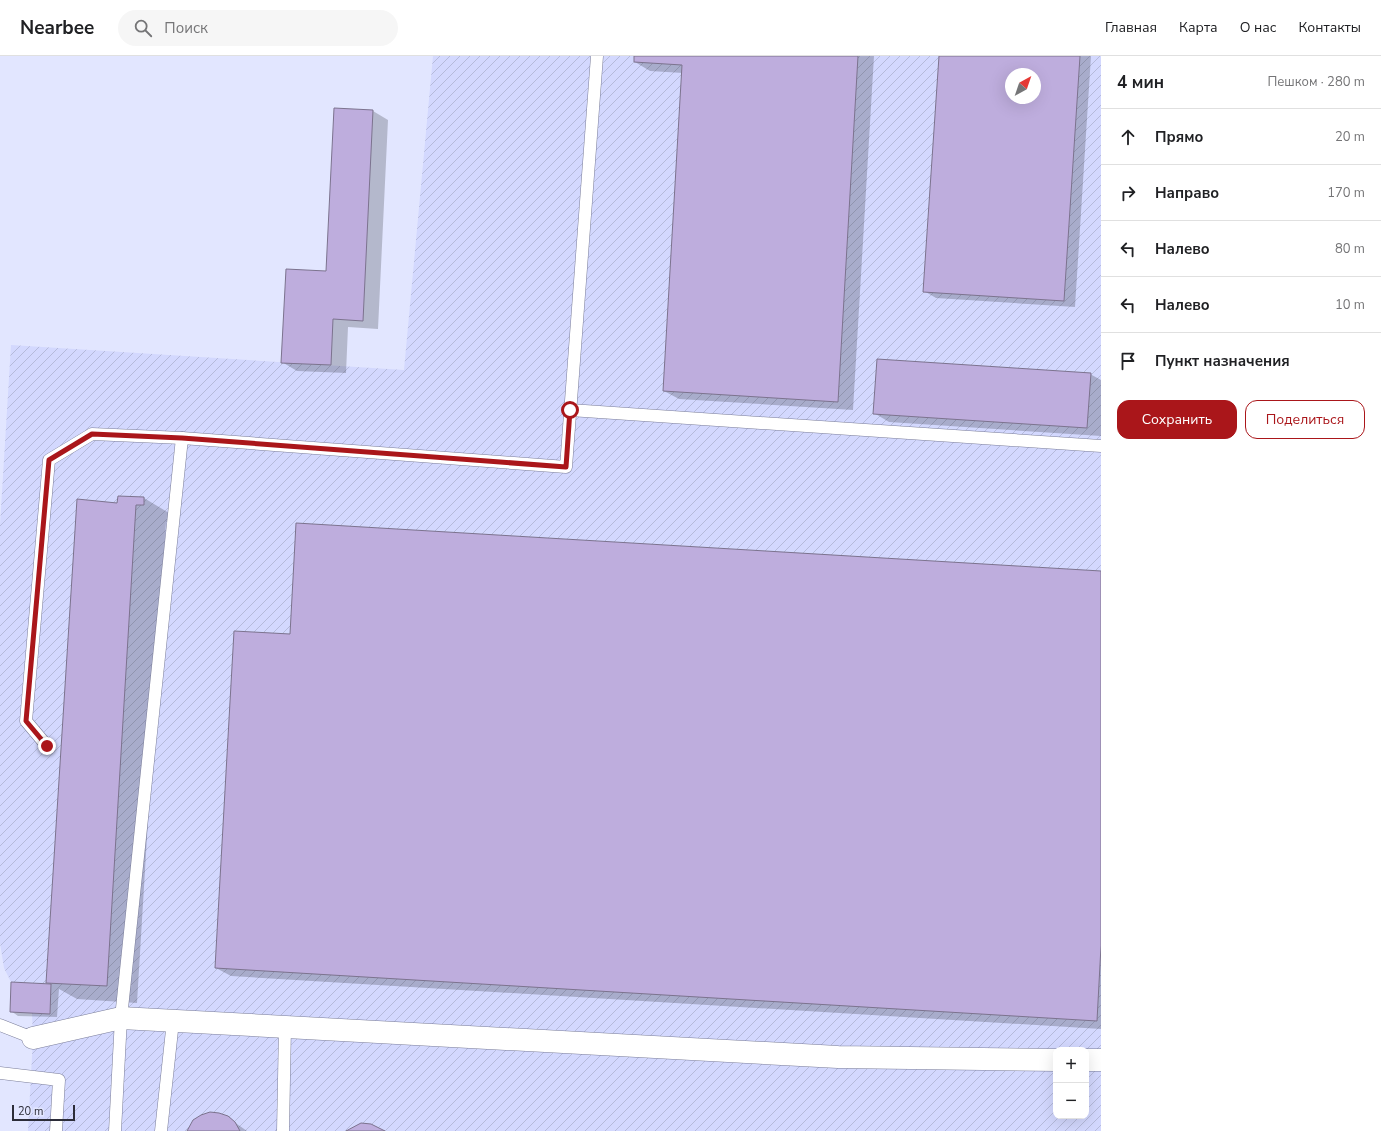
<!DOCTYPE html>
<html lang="ru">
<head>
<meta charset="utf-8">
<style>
  :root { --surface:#fff; --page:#f6f6f6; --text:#202124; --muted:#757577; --line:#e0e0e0; --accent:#aa161a }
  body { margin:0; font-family:"Nunito Sans",sans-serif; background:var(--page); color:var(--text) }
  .controls { position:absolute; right:12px; bottom:12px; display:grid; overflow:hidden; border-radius:8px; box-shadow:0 4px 16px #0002 }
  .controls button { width:36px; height:36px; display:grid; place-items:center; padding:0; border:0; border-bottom:1px solid var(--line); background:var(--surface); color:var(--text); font:20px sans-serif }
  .compass { position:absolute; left:1005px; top:12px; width:36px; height:36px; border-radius:50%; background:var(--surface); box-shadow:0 4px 16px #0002; rotate:40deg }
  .scale { position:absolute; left:12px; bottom:10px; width:63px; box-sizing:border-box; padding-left:4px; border:2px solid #2c2d39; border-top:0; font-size:11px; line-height:14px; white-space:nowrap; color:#2c2d39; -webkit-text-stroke:3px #e2e6ff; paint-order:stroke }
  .stop { position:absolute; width:12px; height:12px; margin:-9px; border:3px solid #aa161a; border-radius:50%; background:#fff }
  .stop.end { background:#aa161a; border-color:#fff; box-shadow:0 1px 4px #0008 }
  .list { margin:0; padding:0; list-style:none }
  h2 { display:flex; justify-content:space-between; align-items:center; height:52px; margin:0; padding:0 16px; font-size:17px }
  h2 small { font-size:13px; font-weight:400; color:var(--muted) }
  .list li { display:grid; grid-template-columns:26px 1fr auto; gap:12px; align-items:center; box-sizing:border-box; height:56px; padding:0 16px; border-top:1px solid var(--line) }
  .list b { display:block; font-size:15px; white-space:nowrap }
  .list em { font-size:13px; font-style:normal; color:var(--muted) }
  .actions { display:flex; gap:8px; padding:12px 16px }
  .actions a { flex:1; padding:9px 0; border:1px solid var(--accent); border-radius:12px; text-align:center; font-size:14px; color:var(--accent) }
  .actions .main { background:var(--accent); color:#fff }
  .icon { flex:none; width:22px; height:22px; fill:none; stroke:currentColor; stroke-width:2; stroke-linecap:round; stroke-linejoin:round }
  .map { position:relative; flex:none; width:1101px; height:1075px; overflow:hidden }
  header { display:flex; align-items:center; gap:24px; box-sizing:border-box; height:56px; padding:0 20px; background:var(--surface); border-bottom:1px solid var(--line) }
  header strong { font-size:19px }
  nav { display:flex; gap:22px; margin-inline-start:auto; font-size:14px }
  .search { width:280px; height:36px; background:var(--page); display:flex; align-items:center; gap:10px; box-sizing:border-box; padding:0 14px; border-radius:22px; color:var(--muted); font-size:15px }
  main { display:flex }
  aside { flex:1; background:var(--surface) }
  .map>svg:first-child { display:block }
  .industrial { fill:url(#industrial-furrows); fill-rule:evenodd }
  .shadow { fill:#0003; fill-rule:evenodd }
  .building { fill:#beaddd; stroke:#7c738e; fill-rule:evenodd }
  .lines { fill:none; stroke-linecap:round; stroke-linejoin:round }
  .lane-casing { stroke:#7b7e9a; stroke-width:13 }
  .street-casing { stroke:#7b7e9a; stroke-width:23 }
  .lane { stroke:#fff; stroke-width:12 }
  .street { stroke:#fff; stroke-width:22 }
  .route { stroke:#aa161a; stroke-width:5 }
</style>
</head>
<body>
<header>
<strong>Nearbee</strong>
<div class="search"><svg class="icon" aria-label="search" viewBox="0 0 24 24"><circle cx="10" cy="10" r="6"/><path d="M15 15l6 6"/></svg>Поиск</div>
<nav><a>Главная</a><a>Карта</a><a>О нас</a><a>Контакты</a></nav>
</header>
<main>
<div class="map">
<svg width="1101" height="1075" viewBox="0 0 1101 1075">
  <defs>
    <pattern id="industrial-furrows" width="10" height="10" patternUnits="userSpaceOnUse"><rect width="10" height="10" fill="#d3d8fe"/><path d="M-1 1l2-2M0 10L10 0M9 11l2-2" fill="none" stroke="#b5bada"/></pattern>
  </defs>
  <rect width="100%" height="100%" fill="#e2e6ff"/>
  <!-- industrial -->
  <path class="industrial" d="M433 0H1101V1075H28L33 982 32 957 50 958 51 928 11 926 4 912 0 887V469L11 289 404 314ZM1011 18H1035V42H1011ZM1056 994H1086V1060H1056Z"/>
  <!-- shadow -->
  <g class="shadow">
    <polygon points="635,0 874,0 853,354 679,343 664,335 683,17 650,15 635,6"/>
    <path d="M940 0H1091L1075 251 936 242 924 235ZM1011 18H1035V42H1011Z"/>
    <polygon points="335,54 373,55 388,64 378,273 348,271 346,317 297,315 282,306 327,216"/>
    <polygon points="1090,318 1101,324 1101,380 889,366 874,357"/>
    <polygon points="118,441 144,442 174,460 174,466 166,466 137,947 77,943 59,933 57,961 18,960 11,955 12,927 52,929 47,926"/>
    <polygon points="1101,516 1101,973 231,920 216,912 290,579"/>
    <polygon points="227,1061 247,1075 188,1075 194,1065"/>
  </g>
  <!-- building -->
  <g class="building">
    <polygon points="634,0 858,0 838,346 663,335 682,9 634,6"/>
    <path d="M939 0H1080L1064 245 923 236ZM1011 18H1035V42H1011Z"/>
    <polygon points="334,52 373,54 363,265 333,263 331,309 281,307 286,213 326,215"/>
    <polygon points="877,303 1091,317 1087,372 873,358"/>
    <polygon points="118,440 144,441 144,449 136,449 107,930 46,927 77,443 117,447"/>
    <polygon points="296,467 1101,515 1101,890 1097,965 215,912 234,575 290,578"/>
    <polygon points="11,926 51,928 50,958 10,956"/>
    <polygon points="210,1056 219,1057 228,1060 235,1066 240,1075 187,1075 193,1064 201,1059"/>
    <polygon points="361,1067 371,1068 385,1075 346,1075"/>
  </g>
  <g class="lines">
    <!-- lane casing -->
    <g class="lane-casing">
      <g id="lane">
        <polyline points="570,354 1101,390"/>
        <polyline points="47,690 26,665 49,404 92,378 182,382"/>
        <polyline points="0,969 33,982"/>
        <polyline points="0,1017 59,1024 56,1075"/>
        <polyline points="115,1075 121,962 182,382 566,411 597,0"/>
        <polyline points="161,1075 173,965"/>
        <polyline points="283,1075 285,971"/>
      </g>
    </g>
    <!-- street casing -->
    <g class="street-casing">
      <g id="street">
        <polyline points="33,982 121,962 838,1001 1056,1004"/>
        <polyline points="1086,1004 1101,1004"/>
      </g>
    </g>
    <!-- lane -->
    <use href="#lane" class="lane"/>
    <!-- street -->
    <use href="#street" class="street"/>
  </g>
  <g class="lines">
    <!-- route -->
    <polyline class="route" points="47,690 26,665 49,404 92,378 182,382 566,411 570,354"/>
  </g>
</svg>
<div class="controls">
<button>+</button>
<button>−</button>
</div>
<svg class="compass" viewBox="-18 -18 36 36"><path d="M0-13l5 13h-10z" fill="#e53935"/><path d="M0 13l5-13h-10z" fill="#757577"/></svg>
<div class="scale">20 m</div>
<div class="stop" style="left:570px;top:354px"></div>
<div class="stop end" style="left:47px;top:690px"></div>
</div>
<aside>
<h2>4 мин<small>Пешком · 280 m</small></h2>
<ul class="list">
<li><svg class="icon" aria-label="ahead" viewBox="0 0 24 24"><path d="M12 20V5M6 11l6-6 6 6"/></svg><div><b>Прямо</b></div><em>20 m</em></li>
<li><svg class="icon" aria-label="right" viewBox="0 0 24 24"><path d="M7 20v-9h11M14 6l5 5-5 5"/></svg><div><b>Направо</b></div><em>170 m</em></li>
<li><svg class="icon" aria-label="left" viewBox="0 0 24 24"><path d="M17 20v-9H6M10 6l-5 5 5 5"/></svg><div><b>Налево</b></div><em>80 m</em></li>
<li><svg class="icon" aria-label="left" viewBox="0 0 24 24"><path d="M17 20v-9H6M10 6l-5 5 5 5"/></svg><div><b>Налево</b></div><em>10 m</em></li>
<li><svg class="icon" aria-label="arrive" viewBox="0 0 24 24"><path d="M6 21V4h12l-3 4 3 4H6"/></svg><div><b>Пункт назначения</b></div></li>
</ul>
<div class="actions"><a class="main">Сохранить</a><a>Поделиться</a></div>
</aside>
</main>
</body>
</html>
